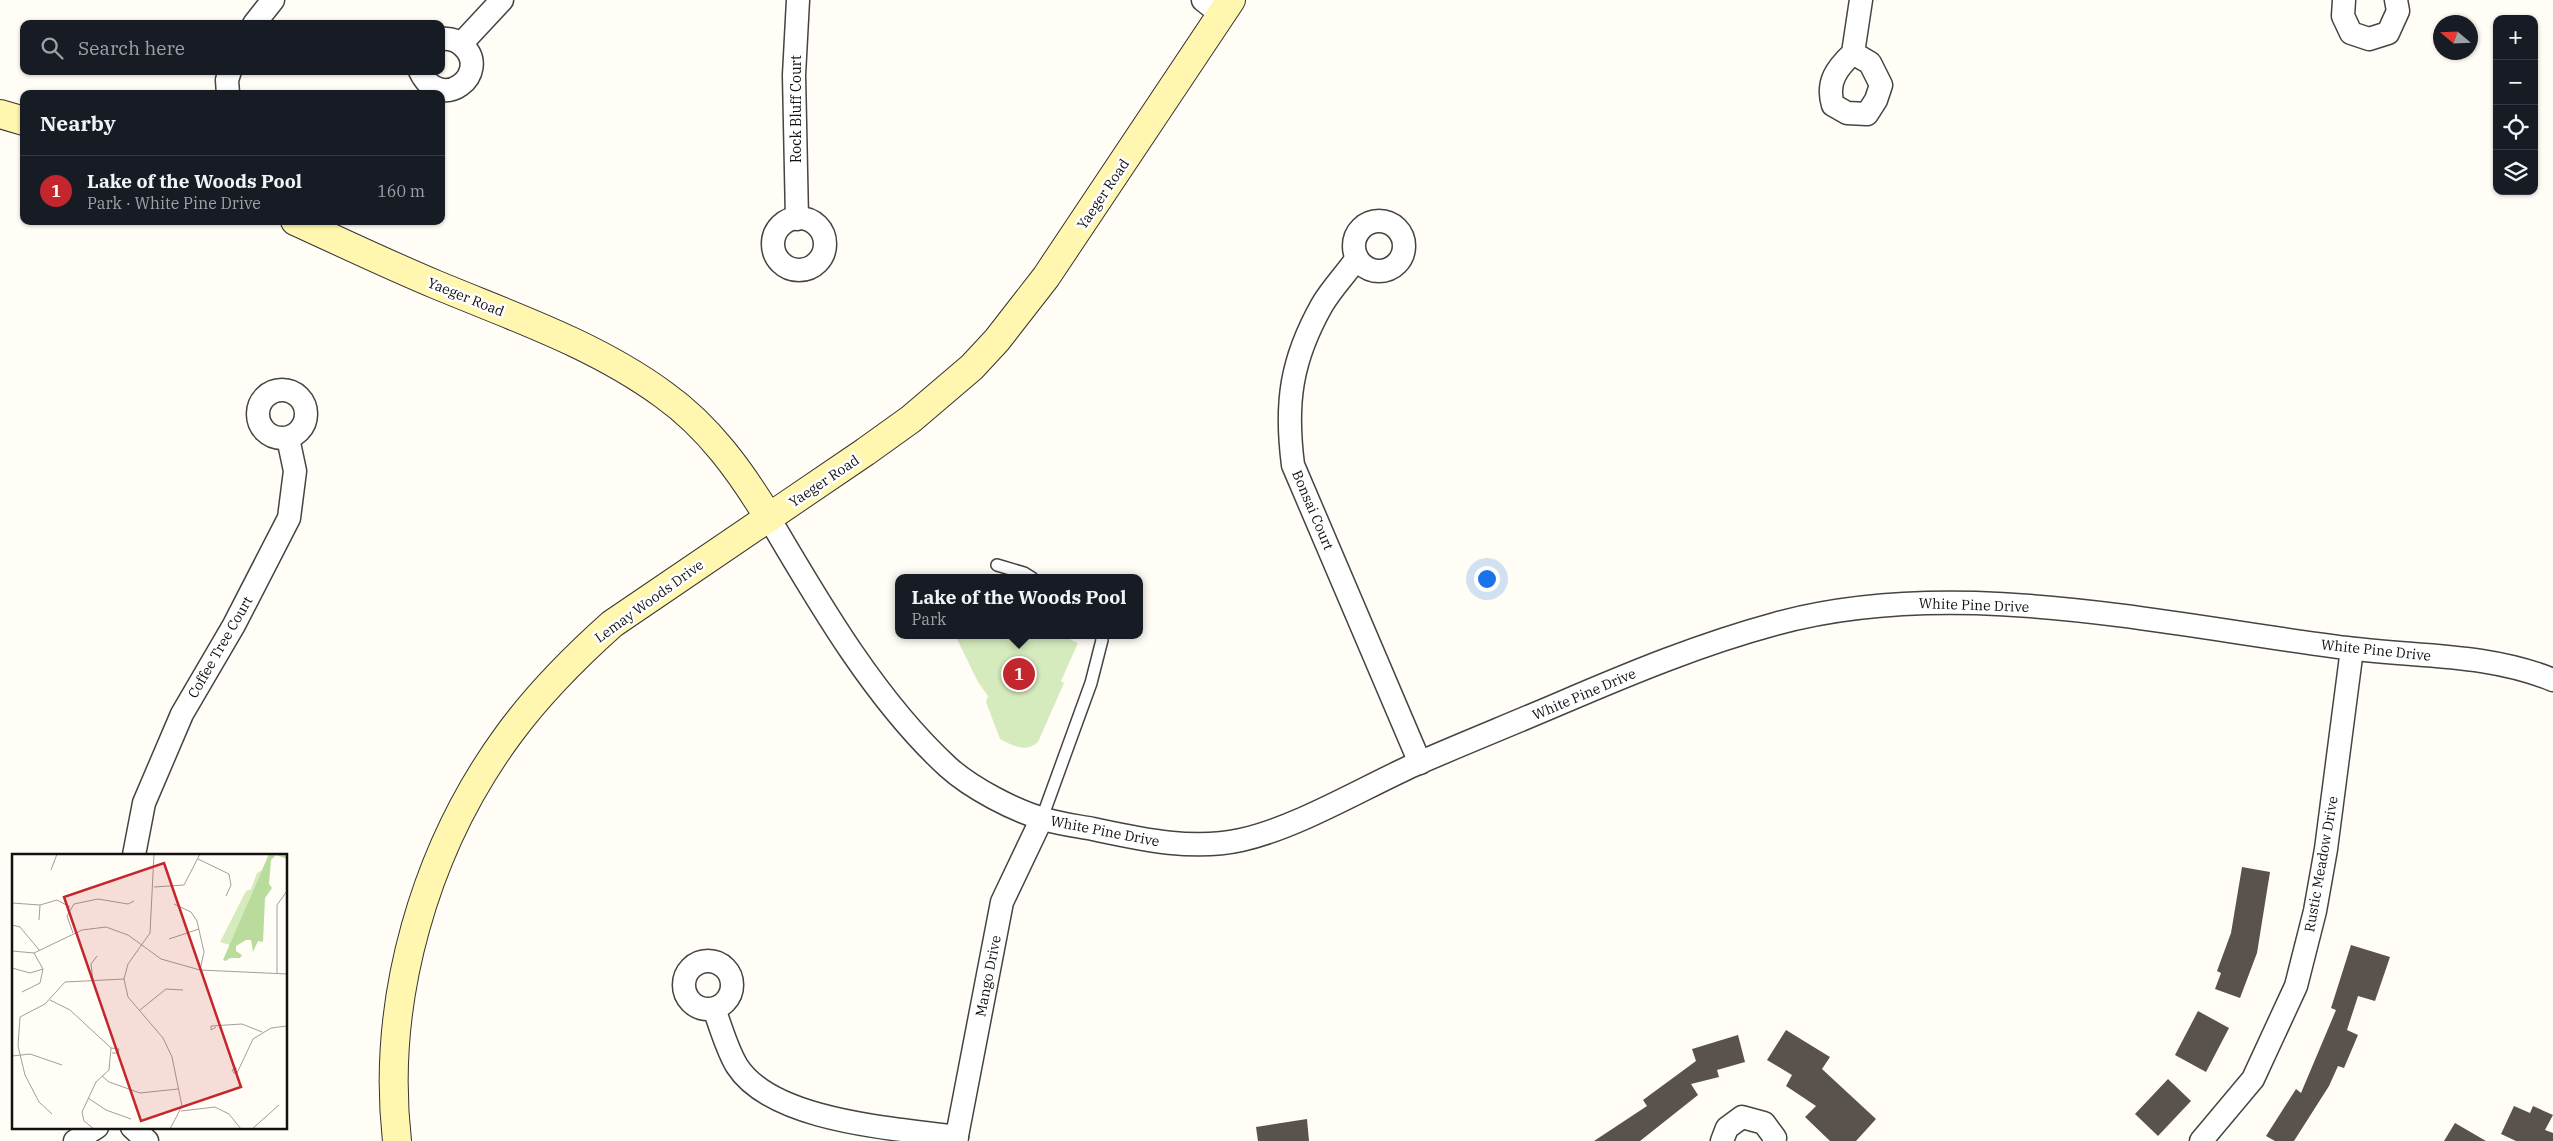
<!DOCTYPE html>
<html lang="en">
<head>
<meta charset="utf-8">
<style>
  :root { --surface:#171b24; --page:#20242c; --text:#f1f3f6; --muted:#9ea1a6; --line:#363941; --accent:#c4262e }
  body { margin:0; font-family:"IBM Plex Serif",serif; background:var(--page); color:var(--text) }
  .controls { position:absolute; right:15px; top:15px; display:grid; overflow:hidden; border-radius:10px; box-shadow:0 1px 4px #0004 }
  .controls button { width:45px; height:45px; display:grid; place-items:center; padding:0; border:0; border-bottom:1px solid var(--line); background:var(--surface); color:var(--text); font:25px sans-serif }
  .compass { position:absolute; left:2433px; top:15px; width:45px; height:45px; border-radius:50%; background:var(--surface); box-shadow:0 1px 4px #0004; rotate:289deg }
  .you { position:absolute; left:1486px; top:578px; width:18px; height:18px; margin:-12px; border:4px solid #fff; border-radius:50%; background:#1a73e8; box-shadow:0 0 0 8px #1a73e833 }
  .badge { display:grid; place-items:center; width:32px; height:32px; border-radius:50%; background:var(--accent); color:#fff; font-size:16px; font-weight:700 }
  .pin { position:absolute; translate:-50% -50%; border:2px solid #fff; box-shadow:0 1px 5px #0006 }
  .popup { position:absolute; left:895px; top:574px; width:248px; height:65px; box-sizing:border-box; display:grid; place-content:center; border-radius:10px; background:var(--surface); filter:drop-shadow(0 1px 4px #0005); font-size:16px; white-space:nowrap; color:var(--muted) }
  .popup b { font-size:19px; color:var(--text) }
  .popup::after { content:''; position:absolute; left:50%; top:100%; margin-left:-10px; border:10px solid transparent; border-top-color:var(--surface) }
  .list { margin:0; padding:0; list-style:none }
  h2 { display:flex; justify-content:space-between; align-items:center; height:65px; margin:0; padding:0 20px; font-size:21px }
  h2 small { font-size:16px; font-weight:400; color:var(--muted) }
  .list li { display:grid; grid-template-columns:32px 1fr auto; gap:15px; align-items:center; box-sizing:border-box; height:70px; padding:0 20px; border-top:1px solid var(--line) }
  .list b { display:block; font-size:19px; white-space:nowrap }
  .list p { margin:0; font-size:16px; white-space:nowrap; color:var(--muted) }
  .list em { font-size:16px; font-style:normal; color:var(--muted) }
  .icon { flex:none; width:28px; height:28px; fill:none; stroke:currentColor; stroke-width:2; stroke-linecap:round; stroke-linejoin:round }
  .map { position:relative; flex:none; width:2553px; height:1141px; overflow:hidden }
  .search { position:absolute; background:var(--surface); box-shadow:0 1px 4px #0004; left:20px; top:20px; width:425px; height:55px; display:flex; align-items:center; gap:12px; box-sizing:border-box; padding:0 18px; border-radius:10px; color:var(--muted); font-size:19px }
  .panel { position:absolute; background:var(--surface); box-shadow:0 1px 4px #0004; left:20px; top:90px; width:425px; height:135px; border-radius:10px }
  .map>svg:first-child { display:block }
  .green { fill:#d5ebbd }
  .building { fill:#5a524d }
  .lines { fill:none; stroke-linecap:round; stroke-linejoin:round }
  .lane-casing { stroke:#444; stroke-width:14 }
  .street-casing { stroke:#444; stroke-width:25 }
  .secondary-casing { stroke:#333; stroke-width:30 }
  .lane { stroke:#fff; stroke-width:11 }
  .street { stroke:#fff; stroke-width:22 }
  .secondary { stroke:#fff6b0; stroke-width:28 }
  .labels { text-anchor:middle; stroke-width:5; stroke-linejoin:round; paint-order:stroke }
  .street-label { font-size:14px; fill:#111; stroke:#fff }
  .inset-road { fill:none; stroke:#a09f9a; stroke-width:1 }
  .view { fill:#c4262e; fill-opacity:0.15; stroke:#c4262e; stroke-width:2.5 }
  .inset-edge { fill:none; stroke:#111; stroke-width:2.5 }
</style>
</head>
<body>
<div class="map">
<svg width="2553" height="1141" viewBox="0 0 2553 1141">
  <rect width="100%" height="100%" fill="#fffdf5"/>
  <!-- green -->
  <path class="green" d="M955 635H1073L1071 640 1078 643 1061 681 1064 683 1038 742C1025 753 1014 746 1000 739L986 702 988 696 978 682Z"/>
  <!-- building -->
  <g class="building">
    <polygon points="2242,867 2270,872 2257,953 2240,998 2215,989 2221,973 2217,971 2231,933"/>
    <polygon points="2351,945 2390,957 2375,1001 2358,996 2347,1030 2358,1035 2344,1068 2338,1066 2329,1086 2294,1141 2275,1141 2266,1136 2296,1089 2301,1093 2336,1010 2331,1008"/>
    <polygon points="2198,1011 2229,1028 2206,1072 2175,1055"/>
    <polygon points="1786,1030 1830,1057 1822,1069 1876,1119 1856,1141 1830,1141 1805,1117 1816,1106 1786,1086 1792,1075 1767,1060"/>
    <polygon points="1738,1035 1745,1062 1717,1070 1719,1077 1691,1084 1698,1095 1640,1141 1594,1141 1647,1106 1643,1100 1696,1061 1692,1049"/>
    <polygon points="2168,1079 2191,1101 2158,1136 2135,1114"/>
    <polygon points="2514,1106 2530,1113 2533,1106 2553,1115 2545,1130 2553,1133 2553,1141 2516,1141 2501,1134"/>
    <polygon points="1307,1119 1309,1141 1258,1141 1256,1127"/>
    <polygon points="2455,1123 2486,1141 2444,1141"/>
  </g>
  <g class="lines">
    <!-- lane casing -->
    <g class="lane-casing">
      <g id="lane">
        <polyline points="997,565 1024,573 1032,578"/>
        <polyline points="1042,818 1091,683 1102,640 1101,635"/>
      </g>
    </g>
    <!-- street casing -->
    <g class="street-casing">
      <g id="street">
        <polyline points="1203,0 1222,15"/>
        <polyline points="2344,0 2343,16 2351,33 2369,39 2388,33 2398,11 2396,0"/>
        <polyline points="254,24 273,0"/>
        <polyline points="461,44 502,0"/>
        <path d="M1853 53 1870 63 1881 85 1876 100 1867 114 1847 113 1833 105C1826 82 1837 68 1853 53L1861 0"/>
        <path d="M420 71C441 115 492 73 463 46 457 40 450 38 441 39"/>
        <polyline points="228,94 227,80 230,71"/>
        <circle cx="799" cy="244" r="26"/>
        <polyline points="797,219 794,75 798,0"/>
        <circle cx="1379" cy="246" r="25"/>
        <path d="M1357 258C1346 274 1332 288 1322 305 1291 360 1285 403 1293 465L1420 763"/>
        <circle cx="282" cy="414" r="24"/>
        <path d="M769 518C819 603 875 700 948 767 971 788 1015 811 1044 819 1060 824 1077 826 1093 829 1140 839 1192 851 1241 840 1296 828 1361 789 1414 765 1462 744 1512 724 1561 703 1631 673 1701 644 1775 624 1956 574 2165 625 2347 648 2416 657 2488 653 2553 680"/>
        <polyline points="134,855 144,803 182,714 234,625 289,518 295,471 288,438"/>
        <circle cx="708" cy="985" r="24"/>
        <path d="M714 1009C721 1027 727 1050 737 1066 773 1122 895 1128 957 1137"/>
        <polyline points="132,1127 147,1141"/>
        <polyline points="75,1141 97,1127"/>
        <polyline points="956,1141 1002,902 1042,818"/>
        <polyline points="1722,1141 1727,1128 1742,1117 1764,1123 1775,1138 1774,1141"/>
        <polyline points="2201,1141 2253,1079 2296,986 2315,911 2326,849 2352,649"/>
      </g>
    </g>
    <!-- secondary casing -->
    <g class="secondary-casing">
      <g id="secondary">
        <polyline points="0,114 24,121"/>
        <path d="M295 221C343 243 389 265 437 285 514 317 596 345 664 395 709 427 741 472 769 518"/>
        <path d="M397 1141C381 1000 425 848 509 734 539 693 574 658 612 624L865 452 911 419 972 367 997 340 1046 277 1231 0"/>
      </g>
    </g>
    <!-- lane -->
    <use href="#lane" class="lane"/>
    <!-- street -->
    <use href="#street" class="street"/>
    <!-- secondary -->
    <use href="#secondary" class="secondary"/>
  </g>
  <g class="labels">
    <!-- street labels -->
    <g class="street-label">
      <text transform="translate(796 109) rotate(-90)" y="5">Rock Bluff Court</text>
      <text transform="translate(1103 194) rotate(-56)" y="5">Yaeger Road</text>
      <text transform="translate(466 297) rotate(22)" y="5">Yaeger Road</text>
      <text transform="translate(824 481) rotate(-34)" y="5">Yaeger Road</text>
      <text transform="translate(1313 510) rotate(67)" y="5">Bonsai Court</text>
      <text transform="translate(649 601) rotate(-36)" y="5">Lemay Woods Drive</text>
      <text transform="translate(1974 605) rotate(2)" y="5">White Pine Drive</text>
      <text transform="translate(220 647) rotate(-60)" y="5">Coffee Tree Court</text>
      <text transform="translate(2376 650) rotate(6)" y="5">White Pine Drive</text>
      <text transform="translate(1584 694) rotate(-23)" y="5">White Pine Drive</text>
      <text transform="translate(1105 831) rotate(11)" y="5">White Pine Drive</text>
      <text transform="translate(2321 864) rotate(-80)" y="5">Rustic Meadow Drive</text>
      <text transform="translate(988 976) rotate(-79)" y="5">Mango Drive</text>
    </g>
  </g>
  <!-- overview -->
  <g transform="translate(12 854)">
    <rect width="275" height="275" fill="#fffdf5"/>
    <path d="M250 16 218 91 208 88 234 37 239 35 245 19Z" fill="#d5ebbd"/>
    <path d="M257 0H275V5L264 1 259 6 257 30 260 34 253 44 251 88 246 87 241 98 239 86H234L224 92V97L230 101 228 104H218L214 107 211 106Z" fill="#b9dc9c"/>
    <path class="inset-road" d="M142 0 138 79 116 110 112 125 116 143 151 184 160 203 170 252 158 275M186 5 217 20 219 31 214 42M39 16 45 0M142 33 172 31 188 0M0 49 28 51 45 46 58 53M162 50 179 58 185 67 192 98 188 116M27 66 28 51M0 71 8 73 28 97M61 79 55 62 62 50 86 45 116 50 122 47M157 85 187 75M0 97 22 99 70 76 94 73 116 81 149 105 188 116 275 120M0 114 18 119 31 115M265 120V51L275 37M81 127 79 110 85 102M10 138 28 129 31 115 22 99M38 146 58 156 99 194 97 216 84 228 70 258 72 267 82 275M128 156 154 135 171 136M204 173 199 176V172L230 170 250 178M99 194 107 195 106 199H100M0 202 18 200 50 211M225 214 220 216 222 219H225L241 185 259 174 275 172M90 222 97 228 128 239 166 235M76 244 94 256 119 265M169 257 203 253 217 260 229 275M40 260 27 248 13 221 6 192 8 163 33 150 53 128 112 125M240 275 267 251"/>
    <path class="view" d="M152 9 229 233 129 267 52 43Z"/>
    <rect width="275" height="275" class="inset-edge"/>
  </g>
</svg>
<div class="controls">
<button>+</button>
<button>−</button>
<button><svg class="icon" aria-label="locate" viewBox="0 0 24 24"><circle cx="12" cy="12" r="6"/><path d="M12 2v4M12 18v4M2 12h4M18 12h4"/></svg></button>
<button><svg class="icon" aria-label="layers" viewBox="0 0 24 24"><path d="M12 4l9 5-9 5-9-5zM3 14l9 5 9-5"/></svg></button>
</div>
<svg class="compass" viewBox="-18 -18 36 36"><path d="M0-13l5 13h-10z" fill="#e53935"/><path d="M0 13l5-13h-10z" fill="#9ea1a6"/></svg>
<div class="you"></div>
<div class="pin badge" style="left:1019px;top:674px">1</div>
<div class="popup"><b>Lake of the Woods Pool</b>Park</div>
<div class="search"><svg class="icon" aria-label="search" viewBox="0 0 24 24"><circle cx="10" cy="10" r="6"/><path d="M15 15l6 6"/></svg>Search here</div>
<section class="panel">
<h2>Nearby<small></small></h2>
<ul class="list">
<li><span class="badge">1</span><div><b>Lake of the Woods Pool</b><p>Park · White Pine Drive</p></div><em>160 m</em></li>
</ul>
</section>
</div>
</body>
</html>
